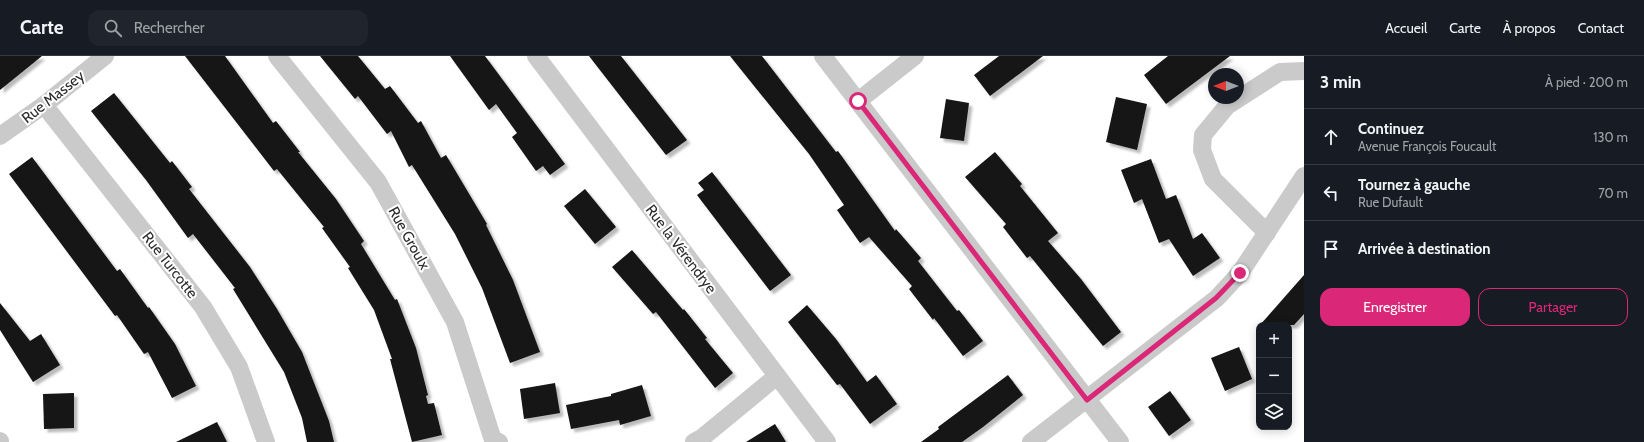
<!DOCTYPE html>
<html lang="fr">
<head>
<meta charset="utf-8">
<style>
  :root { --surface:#171b24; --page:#20242c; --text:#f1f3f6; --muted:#9ea1a6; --line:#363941; --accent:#db2777 }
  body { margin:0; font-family:Cabin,sans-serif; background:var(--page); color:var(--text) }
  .controls { position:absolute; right:12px; bottom:12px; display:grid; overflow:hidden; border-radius:8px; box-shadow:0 2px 10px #0003 }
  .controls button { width:36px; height:36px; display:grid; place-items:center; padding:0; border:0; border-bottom:1px solid var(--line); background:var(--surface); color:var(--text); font:20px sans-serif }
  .compass { position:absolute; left:1208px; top:12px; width:36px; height:36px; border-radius:50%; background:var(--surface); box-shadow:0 2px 10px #0003; rotate:270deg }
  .stop { position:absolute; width:12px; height:12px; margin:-9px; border:3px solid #db2777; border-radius:50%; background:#fff }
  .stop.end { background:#db2777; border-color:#fff; box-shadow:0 1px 4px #0008 }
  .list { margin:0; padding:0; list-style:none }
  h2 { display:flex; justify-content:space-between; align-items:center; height:52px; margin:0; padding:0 16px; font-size:17px }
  h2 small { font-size:13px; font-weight:400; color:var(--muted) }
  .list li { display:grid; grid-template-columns:26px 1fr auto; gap:12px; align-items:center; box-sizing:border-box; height:56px; padding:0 16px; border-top:1px solid var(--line) }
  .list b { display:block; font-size:15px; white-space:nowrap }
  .list p { margin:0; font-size:13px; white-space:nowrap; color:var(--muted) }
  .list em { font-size:13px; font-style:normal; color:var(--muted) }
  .actions { display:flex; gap:8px; padding:12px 16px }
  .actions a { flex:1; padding:9px 0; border:1px solid var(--accent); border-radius:12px; text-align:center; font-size:14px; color:var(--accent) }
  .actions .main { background:var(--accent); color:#fff }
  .icon { flex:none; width:22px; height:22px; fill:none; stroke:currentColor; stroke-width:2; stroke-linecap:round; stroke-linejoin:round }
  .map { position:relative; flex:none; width:1304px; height:386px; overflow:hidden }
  header { display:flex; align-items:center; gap:24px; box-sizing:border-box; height:56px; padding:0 20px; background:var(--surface); border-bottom:1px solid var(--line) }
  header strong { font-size:19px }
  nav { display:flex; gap:22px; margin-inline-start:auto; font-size:14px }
  .search { width:280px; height:36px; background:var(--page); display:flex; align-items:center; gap:10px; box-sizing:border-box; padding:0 14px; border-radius:12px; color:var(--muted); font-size:15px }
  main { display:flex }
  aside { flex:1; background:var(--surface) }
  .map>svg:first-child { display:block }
  .building { fill:#141414; filter:url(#shadow) }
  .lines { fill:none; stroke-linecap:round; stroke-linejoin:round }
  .street { stroke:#cacaca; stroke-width:18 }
  .route { stroke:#db2777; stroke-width:5 }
  .labels { text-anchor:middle; stroke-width:4; stroke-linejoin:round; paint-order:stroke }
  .street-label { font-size:15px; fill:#2d2d2d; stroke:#fff }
</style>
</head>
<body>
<header>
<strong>Carte</strong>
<div class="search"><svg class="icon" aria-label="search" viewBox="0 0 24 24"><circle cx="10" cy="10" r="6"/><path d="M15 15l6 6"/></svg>Rechercher</div>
<nav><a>Accueil</a><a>Carte</a><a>À propos</a><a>Contact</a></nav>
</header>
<main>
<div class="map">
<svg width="1304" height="386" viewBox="0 0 1304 386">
  <defs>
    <filter id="shadow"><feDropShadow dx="3.5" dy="3.5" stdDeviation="1" flood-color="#0004"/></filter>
  </defs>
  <rect width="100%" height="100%" fill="#fff"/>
  <!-- building -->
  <g class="building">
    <polygon points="0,0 42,0 0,34"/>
    <polygon points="185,0 225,0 273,67 276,65 300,96 298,96 336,143 364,185 361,188 395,244 397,243 416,292 428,339 426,340 428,348 434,347 442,379 412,386 390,303 392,303 374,254 348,212 350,211 322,172 324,171 277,113 274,115"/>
    <polygon points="320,0 358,0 385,33 390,30 418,67 421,65 441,102 446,99 487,168 486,169 513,224 540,296 510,307 482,232 455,178 412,109 409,111 391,75 387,78 358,40 355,43"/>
    <polygon points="450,0 485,0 565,108 550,119 543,110 536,115 512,81 517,77 496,48 489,54"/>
    <polygon points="589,0 621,0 687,84 666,99"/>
    <polygon points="730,0 762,0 836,96 838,95 895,175 896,173 921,202 918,205 957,255 959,254 983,285 963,300 934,262 933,264 909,233 912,230 869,181 860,187 837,154 844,149 809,98"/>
    <polygon points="999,0 1043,0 990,40 974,19"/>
    <polygon points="1168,0 1230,0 1166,48 1144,19"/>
    <polygon points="114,37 170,107 172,105 192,131 189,133 250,211 277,253 302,296 329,365 334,386 307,386 302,362 284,316 233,233 235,232 193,178 188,182 146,124 91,55"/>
    <polygon points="1116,41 1147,48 1137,94 1106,86"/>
    <polygon points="946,43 969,47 964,85 940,82"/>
    <polygon points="995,96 1022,128 1020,130 1058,177 1048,185 1081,223 1121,276 1103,290 1030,200 1027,202 1003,171 1006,168 965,121"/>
    <polygon points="32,101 117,215 120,213 148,252 149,251 175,288 196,330 172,342 148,296 144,298 117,259 115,260 9,118"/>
    <polygon points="1151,103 1166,143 1176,139 1193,183 1202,177 1220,202 1193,220 1169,183 1159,187 1142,143 1134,147 1121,114"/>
    <polygon points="712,116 791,219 770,235 697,139 704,134 698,127"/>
    <polygon points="585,133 616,171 595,188 564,150"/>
    <polygon points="632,194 683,254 684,253 707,282 705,283 733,317 715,332 656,256 653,258 612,211"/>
    <polygon points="1304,219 1304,258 1294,269 1260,269"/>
    <polygon points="0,247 30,285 41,278 60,309 33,326 0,274"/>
    <polygon points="807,249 836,283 867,326 876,319 897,348 870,368 840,328 837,329 788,266"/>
    <polygon points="1239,291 1252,323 1225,335 1211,302"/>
    <polygon points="1008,319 1023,339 983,371 962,386 921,386 939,373 938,371"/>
    <polygon points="555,327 560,357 524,363 520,333"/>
    <polygon points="642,329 651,360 620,369 619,364 571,373 566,349 611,340 611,338"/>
    <polygon points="1170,335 1191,364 1169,380 1148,351"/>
    <polygon points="74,337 74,372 44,373 43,338"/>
    <polygon points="217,366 227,386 176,386"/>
    <polygon points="775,368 786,386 746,386"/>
  </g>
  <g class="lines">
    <!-- street -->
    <g class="street">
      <polyline points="277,0 378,126 455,266 493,384 499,386"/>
      <polyline points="536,0 827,386"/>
      <polyline points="823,0 1120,386"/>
      <polyline points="858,45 915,0"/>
      <polyline points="44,49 203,251 239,311 266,386"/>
      <polyline points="0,80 44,49 105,0"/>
      <polyline points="1267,177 1213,123 1202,94 1203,79 1227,50 1280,16 1304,15"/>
      <polyline points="0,385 0,386"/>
      <polyline points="694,386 703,381 777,320"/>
      <polyline points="1031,386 1217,242 1240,217 1304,120"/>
    </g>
  </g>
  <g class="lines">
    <!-- route -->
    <polyline class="route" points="858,45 1087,344 1216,242 1240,217"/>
  </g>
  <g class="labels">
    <!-- street labels -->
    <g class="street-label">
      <text transform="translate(53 41) rotate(-38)" y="5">Rue Massey</text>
      <text transform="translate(409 182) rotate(61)" y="5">Rue Groulx</text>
      <text transform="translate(681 193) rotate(53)" y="5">Rue la Vérendrye</text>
      <text transform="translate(170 209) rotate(52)" y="5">Rue Turcotte</text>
    </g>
  </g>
</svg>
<div class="controls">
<button>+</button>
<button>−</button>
<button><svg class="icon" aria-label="layers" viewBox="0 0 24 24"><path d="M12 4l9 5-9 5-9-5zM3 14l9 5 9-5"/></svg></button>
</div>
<svg class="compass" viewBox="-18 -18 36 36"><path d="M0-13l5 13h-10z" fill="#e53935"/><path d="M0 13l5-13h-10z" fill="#9ea1a6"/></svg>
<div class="stop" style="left:858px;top:45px"></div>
<div class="stop end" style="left:1240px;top:217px"></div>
</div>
<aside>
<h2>3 min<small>À pied · 200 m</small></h2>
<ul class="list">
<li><svg class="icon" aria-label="ahead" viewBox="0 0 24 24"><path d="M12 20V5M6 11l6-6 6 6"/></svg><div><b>Continuez</b><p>Avenue François Foucault</p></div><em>130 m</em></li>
<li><svg class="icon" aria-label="left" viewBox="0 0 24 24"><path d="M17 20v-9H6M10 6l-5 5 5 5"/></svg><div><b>Tournez à gauche</b><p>Rue Dufault</p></div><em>70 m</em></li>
<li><svg class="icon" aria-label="arrive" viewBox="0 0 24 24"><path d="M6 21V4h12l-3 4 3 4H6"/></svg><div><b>Arrivée à destination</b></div></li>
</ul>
<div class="actions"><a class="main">Enregistrer</a><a>Partager</a></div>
</aside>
</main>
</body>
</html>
